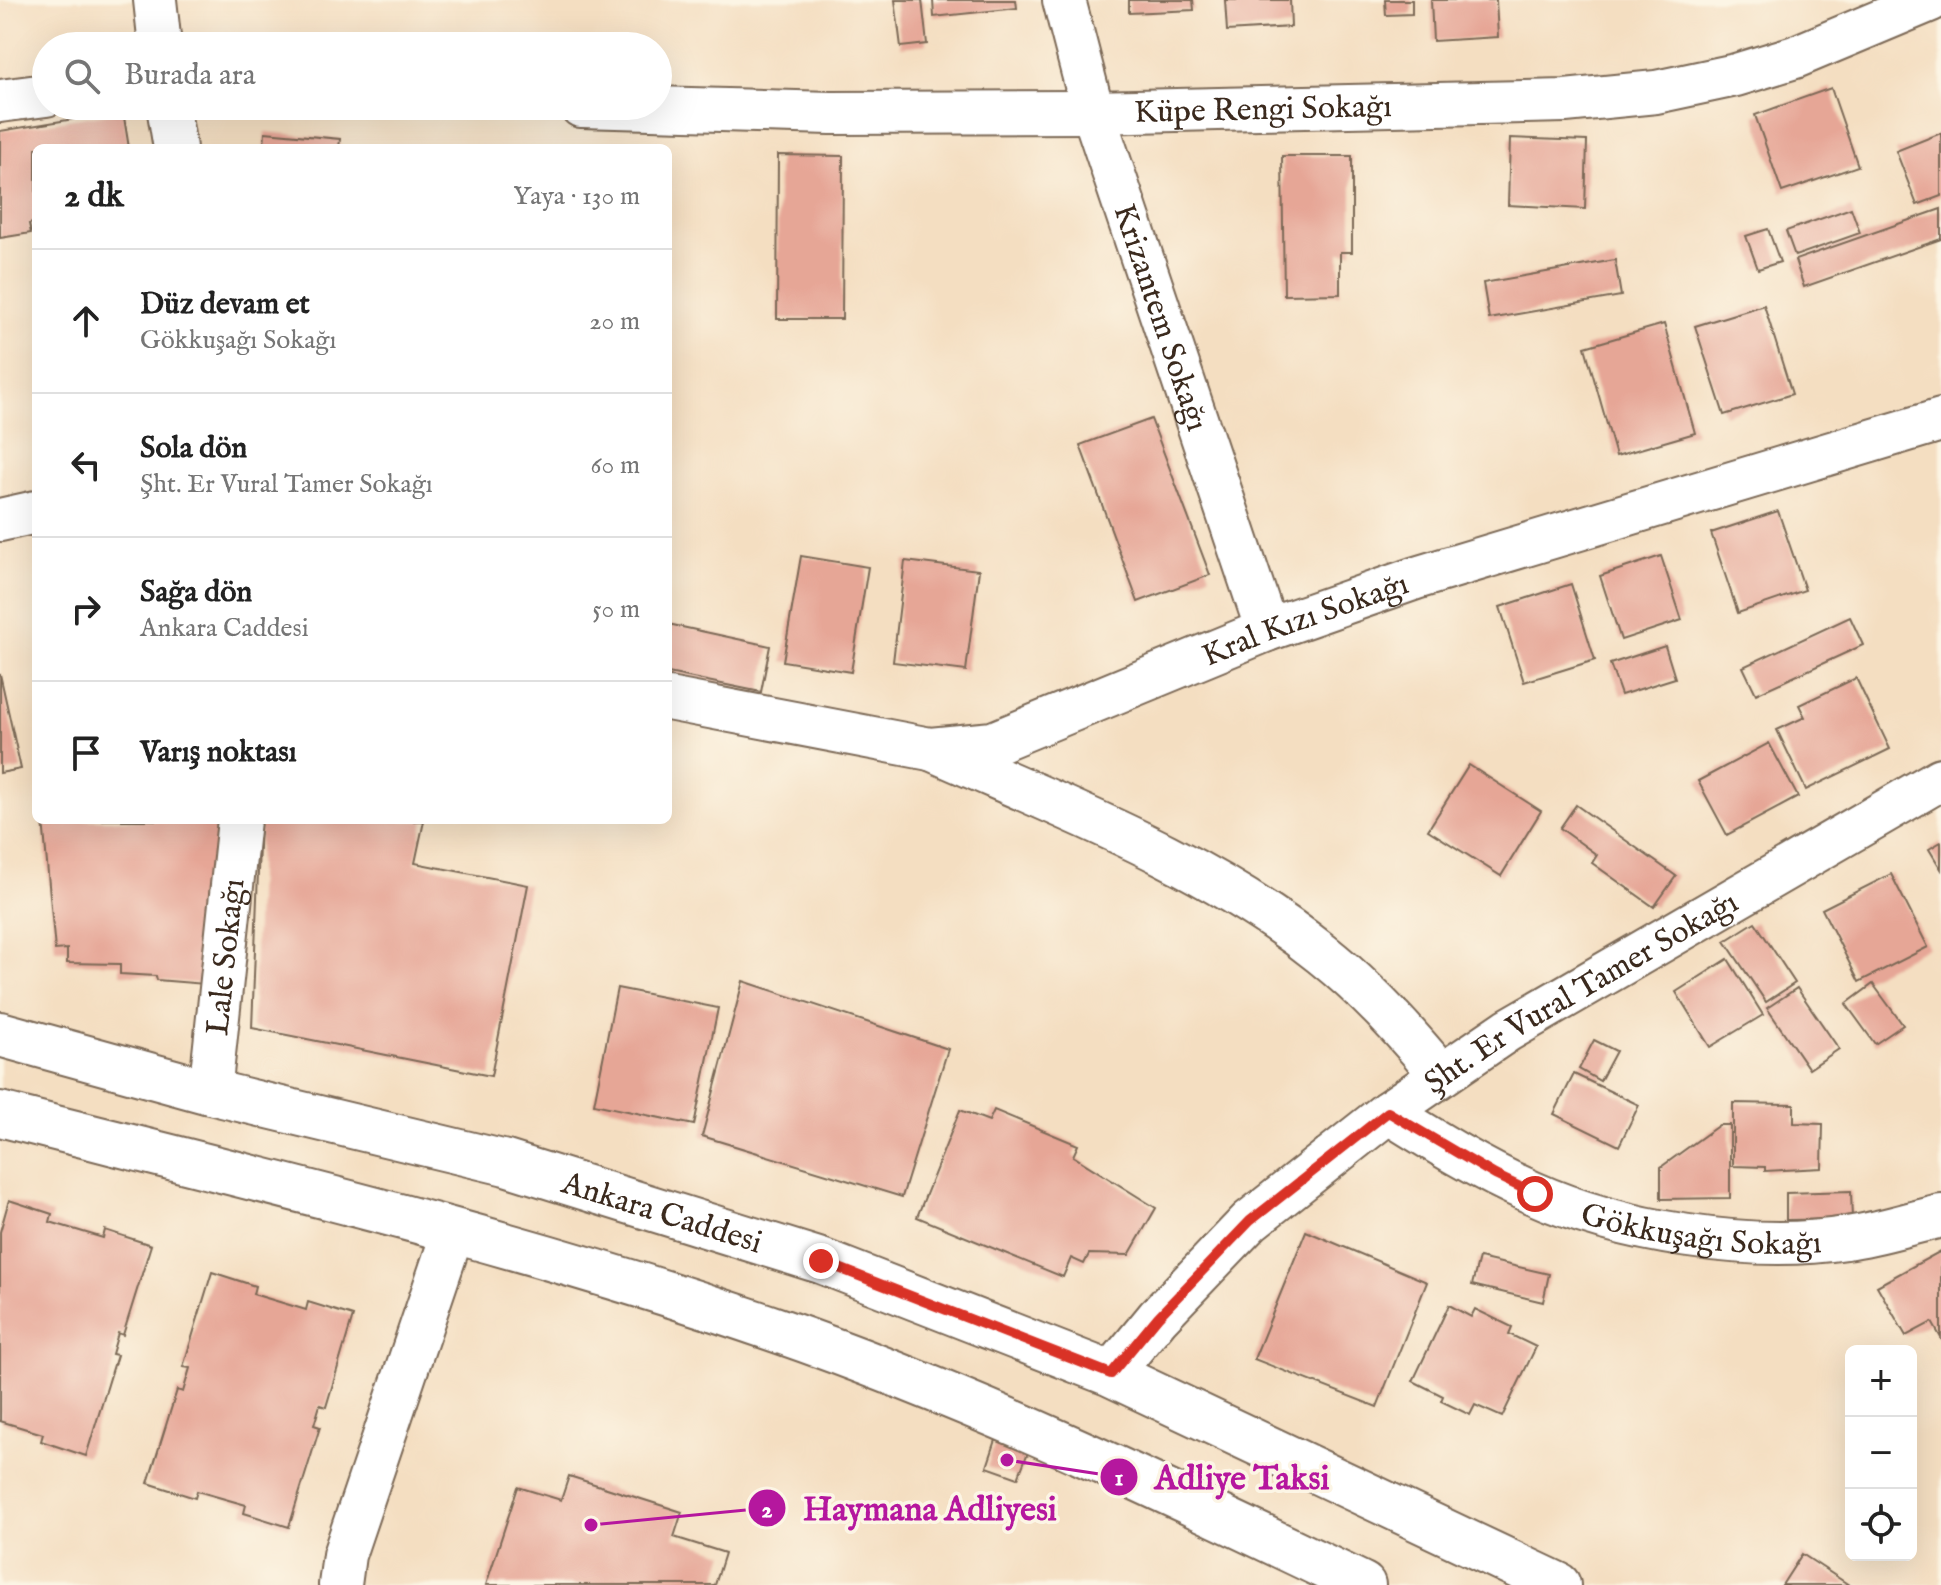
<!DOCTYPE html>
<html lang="tr">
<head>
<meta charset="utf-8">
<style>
  :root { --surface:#fff; --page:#f6f6f6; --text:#222; --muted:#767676; --line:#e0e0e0 }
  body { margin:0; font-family:"IM FELL English",serif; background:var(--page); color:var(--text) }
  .controls { position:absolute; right:24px; bottom:24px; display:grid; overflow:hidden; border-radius:12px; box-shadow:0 8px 32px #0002 }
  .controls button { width:72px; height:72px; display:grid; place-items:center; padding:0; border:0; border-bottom:2px solid var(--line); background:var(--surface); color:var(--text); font:40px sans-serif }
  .stop { position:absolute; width:24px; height:24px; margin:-18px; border:6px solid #d93025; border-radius:50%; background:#fff }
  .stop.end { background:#d93025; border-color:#fff; box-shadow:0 2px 8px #0008 }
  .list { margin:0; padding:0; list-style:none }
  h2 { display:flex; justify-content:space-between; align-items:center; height:104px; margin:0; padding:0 32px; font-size:34px }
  h2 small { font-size:26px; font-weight:400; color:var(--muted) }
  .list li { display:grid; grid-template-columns:52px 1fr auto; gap:24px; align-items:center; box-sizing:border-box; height:144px; padding:0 32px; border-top:2px solid var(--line) }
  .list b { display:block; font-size:30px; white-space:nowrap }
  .list p { margin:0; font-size:26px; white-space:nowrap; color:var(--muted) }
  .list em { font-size:26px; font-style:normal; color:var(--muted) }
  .icon { flex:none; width:44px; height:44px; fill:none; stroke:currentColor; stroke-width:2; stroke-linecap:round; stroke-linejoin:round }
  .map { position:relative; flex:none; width:1941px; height:1585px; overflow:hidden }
  .search { position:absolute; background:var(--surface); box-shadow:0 8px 32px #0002; left:32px; top:32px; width:640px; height:88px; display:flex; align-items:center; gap:20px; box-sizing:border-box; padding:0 28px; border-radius:44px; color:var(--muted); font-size:30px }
  .panel { position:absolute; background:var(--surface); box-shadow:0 8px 32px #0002; left:32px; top:144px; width:640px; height:680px; border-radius:12px }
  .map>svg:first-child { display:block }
  .building { fill:#e6a696 }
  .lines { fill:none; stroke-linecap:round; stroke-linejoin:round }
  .minor-casing { stroke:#7c6957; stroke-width:46 }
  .primary-casing { stroke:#7c6957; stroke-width:48 }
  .minor { stroke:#fff; stroke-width:42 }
  .primary { stroke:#fff; stroke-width:44 }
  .route { stroke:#d93025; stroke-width:10 }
  .labels { text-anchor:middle; stroke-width:7; stroke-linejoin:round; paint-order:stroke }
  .street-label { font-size:32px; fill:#3b2a1e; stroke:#fcf5e5 }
  .leader { fill:none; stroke:#b5179e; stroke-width:3 }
  .callout-dot { fill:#b5179e; stroke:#fcf5e5; stroke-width:3 }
  .mark-label { font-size:24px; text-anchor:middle; font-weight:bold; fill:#fff }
  .callout-label { font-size:34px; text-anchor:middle; font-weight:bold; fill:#b5179e; stroke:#fcf5e5; stroke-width:7; stroke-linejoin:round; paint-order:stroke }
</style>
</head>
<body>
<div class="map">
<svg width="1941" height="1585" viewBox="0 0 1941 1585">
  <rect width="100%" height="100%" fill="#fcf5e5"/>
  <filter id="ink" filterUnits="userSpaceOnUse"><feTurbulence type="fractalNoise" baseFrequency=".0125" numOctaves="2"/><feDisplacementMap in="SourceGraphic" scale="16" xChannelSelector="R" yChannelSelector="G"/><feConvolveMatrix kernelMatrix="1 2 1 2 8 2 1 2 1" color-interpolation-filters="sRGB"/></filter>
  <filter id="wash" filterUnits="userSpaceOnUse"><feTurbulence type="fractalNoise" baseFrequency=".006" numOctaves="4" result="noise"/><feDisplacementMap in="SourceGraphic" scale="32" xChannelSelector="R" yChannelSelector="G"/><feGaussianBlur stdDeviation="1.8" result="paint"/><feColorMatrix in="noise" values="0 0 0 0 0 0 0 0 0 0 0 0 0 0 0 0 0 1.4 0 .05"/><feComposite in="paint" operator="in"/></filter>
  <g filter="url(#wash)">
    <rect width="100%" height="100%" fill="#f4dec1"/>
    <g id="blocks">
      <!-- building -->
      <g class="building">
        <polygon points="895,0 922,0 927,44 901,47"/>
        <polygon points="933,0 1016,0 1017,8 934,17"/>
        <polygon points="1129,0 1193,0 1194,10 1129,13"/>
        <polygon points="1225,0 1290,0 1291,27 1227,31"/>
        <polygon points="1385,0 1412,0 1412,14 1386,15"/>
        <polygon points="1431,0 1496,0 1498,37 1433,41"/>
        <polygon points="1831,88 1858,166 1782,192 1755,115"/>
        <polygon points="123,111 129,148 36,148 36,222 29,224 31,233 0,238 0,131"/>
        <polygon points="265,132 340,139 339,148 264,148"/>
        <polygon points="1941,133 1941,196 1917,205 1896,151"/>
        <polygon points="1510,138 1587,141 1585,209 1508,205"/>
        <polygon points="778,155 843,156 842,319 777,319"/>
        <polygon points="1282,156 1352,156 1352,252 1340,252 1340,294 1284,295"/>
        <polygon points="1851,208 1860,233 1795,256 1786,231"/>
        <polygon points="1941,209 1941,239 1804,287 1795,260"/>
        <polygon points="1768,229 1780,262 1758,269 1746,236"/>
        <polygon points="1615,260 1621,296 1489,319 1483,283"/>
        <polygon points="1764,305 1792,394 1724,415 1695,326"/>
        <polygon points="1664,324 1695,433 1616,456 1585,347"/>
        <polygon points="1151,419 1210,575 1138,602 1080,445"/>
        <polygon points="1778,511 1805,590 1738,613 1711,533"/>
        <polygon points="801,556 868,567 851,672 783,661"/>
        <polygon points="1661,556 1682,620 1621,640 1600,576"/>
        <polygon points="905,561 979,570 966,671 893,662"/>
        <polygon points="1571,584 1595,660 1524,682 1500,607"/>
        <polygon points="1850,617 1863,645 1756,694 1743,667"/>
        <polygon points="668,624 770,646 761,692 668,673"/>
        <polygon points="1665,646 1675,678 1621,695 1610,664"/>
        <polygon points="0,674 21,769 0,773"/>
        <polygon points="1856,678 1890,749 1806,790 1777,730 1805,717 1799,705"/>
        <polygon points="1769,743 1798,797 1727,835 1698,781"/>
        <polygon points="1469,765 1541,811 1501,876 1428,830"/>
        <polygon points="1576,805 1676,876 1654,907 1592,863 1597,855 1560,828"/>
        <polygon points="43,820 218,820 205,984 157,980 156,976 120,974 120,964 67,963 67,949 55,950"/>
        <polygon points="260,820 424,821 415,863 528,885 491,1076 252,1028"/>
        <polygon points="1941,842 1941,869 1929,849"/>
        <polygon points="1891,874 1928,947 1859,982 1822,909"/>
        <polygon points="1755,922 1795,983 1766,1002 1725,941"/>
        <polygon points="1728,959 1763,1015 1710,1047 1676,992"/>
        <polygon points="743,981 948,1049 902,1197 702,1136"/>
        <polygon points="1873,984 1903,1025 1875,1044 1846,1004"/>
        <polygon points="617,988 718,1008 694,1125 594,1104"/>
        <polygon points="1797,988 1839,1049 1809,1069 1767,1008"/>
        <polygon points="1594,1040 1616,1051 1600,1081 1579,1069"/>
        <polygon points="1574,1074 1639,1105 1619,1146 1554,1114"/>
        <polygon points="1733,1103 1794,1104 1794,1123 1823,1124 1822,1168 1765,1171 1765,1167 1733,1166"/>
        <polygon points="960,1110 989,1121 994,1110 1078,1145 1073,1156 1156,1208 1129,1255 1089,1254 1084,1264 1071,1258 1063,1277 917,1217"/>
        <polygon points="1719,1125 1730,1125 1730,1198 1661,1199 1661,1167"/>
        <polygon points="1851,1191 1852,1219 1786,1220 1786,1193"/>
        <polygon points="9,1200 52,1214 50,1222 103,1238 105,1230 151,1245 123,1335 118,1333 112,1354 117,1355 86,1456 41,1441 43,1434 0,1421 0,1232"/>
        <polygon points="1306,1231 1427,1282 1377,1407 1254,1359"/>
        <polygon points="1941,1251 1941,1338 1932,1322 1906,1336 1877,1286"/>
        <polygon points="1479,1258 1549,1274 1543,1302 1472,1285"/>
        <polygon points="212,1272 255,1286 253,1294 306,1310 308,1302 353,1316 326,1407 320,1405 314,1425 320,1427 289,1527 244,1513 246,1505 197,1491 195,1498 148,1483 177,1390 183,1392 190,1368 183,1367"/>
        <polygon points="1449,1305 1471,1317 1475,1309 1512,1327 1509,1334 1536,1347 1502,1417 1475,1405 1470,1415 1441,1401 1443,1396 1413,1381"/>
        <polygon points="996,1440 1028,1452 1018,1478 987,1467"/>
        <polygon points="569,1476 682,1512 674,1537 725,1553 715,1585 486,1585 518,1487 561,1500"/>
        <polygon points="1802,1554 1849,1585 1782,1585"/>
      </g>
    </g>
  </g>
  <g filter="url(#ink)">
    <use href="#blocks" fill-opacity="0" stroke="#7c6957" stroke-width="2"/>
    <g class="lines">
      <!-- minor casing -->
      <g class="minor-casing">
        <g id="minor">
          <polyline points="155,0 160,46"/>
          <path id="s1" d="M1064 0 1093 112 1267 630"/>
          <polyline points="0,101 46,95"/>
          <polyline points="168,106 175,148"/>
          <path id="s2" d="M581 106 831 113 1093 112 1565 101 1656 92 1736 75 1795 57 1931 0"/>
          <polyline points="0,520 36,512"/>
          <path id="s3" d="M668 699 930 749 993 743 1267 630 1416 578 1941 420"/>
          <path d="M933 750C1066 809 1207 862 1322 954 1366 989 1405 1031 1441 1075"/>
          <path id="s4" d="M210 1092 239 820"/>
          <path id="s5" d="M1388 1112C1434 1141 1481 1170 1531 1192 1620 1232 1750 1253 1846 1238 1878 1234 1910 1223 1941 1216"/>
          <path id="s6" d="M1111 1374 1158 1317 1250 1221 1388 1112 1508 1030 1941 779"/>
          <polyline points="340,1585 344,1555 453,1232"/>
        </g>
      </g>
      <!-- primary casing -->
      <g class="primary-casing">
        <g id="primary">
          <path id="s7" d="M0 1034 210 1092 506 1163 821 1261 1111 1374 1558 1585"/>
          <path d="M0 1114C260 1180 523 1242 777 1330 979 1400 1171 1493 1363 1585"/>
        </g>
      </g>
      <!-- minor -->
      <use href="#minor" class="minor"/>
      <!-- primary -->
      <use href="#primary" class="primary"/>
    </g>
  </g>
  <g class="lines" filter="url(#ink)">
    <!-- route -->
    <polyline class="route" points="821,1261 1111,1374 1158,1317 1250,1221 1388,1112 1495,1175 1535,1194"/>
  </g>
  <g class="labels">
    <!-- street labels -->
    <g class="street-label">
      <text dy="11" stroke="none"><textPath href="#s2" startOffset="682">Küpe Rengi Sokağı</textPath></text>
      <text dy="11" stroke="none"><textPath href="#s1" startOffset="332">Krizantem Sokağı</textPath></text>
      <text dy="11" stroke="none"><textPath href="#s3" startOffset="666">Kral Kızı Sokağı</textPath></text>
      <text dy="11" stroke="none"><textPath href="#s4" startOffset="136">Lale Sokağı</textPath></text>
      <text dy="11" stroke="none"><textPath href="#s6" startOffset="610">Şht. Er Vural Tamer Sokağı</textPath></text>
      <text dy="11" stroke="none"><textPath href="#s7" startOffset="686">Ankara Caddesi</textPath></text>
      <text dy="11" stroke="none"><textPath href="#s5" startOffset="340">Gökkuşağı Sokağı</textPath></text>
    </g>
  </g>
  <!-- callouts -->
  <path class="leader" d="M1007 1460L1119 1477M591 1525L767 1508"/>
  <g class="callout-dot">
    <circle cx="1007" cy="1460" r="8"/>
    <circle cx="591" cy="1525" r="8"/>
    <circle cx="1119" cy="1477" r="20"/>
    <circle cx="767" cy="1508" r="20"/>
  </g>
  <g class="mark-label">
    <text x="1119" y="1485">1</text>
    <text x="767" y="1517">2</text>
  </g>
  <g class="callout-label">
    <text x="1242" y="1489">Adliye Taksi</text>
    <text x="930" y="1520">Haymana Adliyesi</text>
  </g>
</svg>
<div class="controls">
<button>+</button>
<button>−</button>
<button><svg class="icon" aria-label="locate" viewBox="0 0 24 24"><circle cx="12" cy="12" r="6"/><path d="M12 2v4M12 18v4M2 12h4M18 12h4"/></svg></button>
</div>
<div class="stop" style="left:1535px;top:1194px"></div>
<div class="stop end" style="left:821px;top:1261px"></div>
<div class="search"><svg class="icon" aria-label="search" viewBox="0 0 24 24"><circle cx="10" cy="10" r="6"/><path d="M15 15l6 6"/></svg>Burada ara</div>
<section class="panel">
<h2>2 dk<small>Yaya · 130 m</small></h2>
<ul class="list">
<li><svg class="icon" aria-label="ahead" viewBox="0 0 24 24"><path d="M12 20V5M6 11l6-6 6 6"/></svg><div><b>Düz devam et</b><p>Gökkuşağı Sokağı</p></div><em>20 m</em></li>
<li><svg class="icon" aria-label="left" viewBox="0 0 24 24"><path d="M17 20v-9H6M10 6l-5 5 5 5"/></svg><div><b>Sola dön</b><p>Şht. Er Vural Tamer Sokağı</p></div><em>60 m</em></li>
<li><svg class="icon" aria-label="right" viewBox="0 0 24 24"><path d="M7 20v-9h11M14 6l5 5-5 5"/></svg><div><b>Sağa dön</b><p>Ankara Caddesi</p></div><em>50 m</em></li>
<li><svg class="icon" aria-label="arrive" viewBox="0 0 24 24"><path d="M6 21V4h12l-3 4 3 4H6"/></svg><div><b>Varış noktası</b></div></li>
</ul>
</section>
</div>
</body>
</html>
